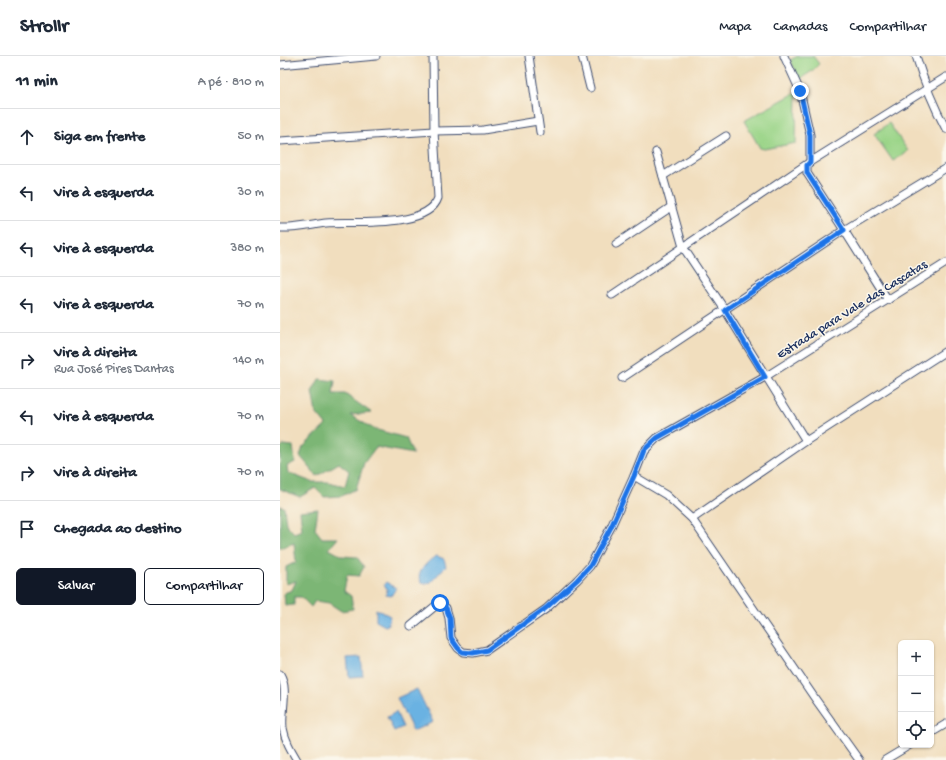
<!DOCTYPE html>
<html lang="pt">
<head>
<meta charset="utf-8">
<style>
  :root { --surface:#fff; --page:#f6f6f7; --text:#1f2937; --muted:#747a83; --line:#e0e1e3; --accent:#111827 }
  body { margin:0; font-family:"Gochi Hand",sans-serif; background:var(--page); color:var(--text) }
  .controls { position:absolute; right:12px; bottom:12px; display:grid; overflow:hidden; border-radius:6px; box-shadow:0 1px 3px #0004 }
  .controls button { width:36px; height:36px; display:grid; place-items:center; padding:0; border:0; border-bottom:1px solid var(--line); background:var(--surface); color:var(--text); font:20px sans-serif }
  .stop { position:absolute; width:12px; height:12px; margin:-9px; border:3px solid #1a73e8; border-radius:50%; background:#fff }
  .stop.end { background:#1a73e8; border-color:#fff; box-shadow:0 1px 4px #0008 }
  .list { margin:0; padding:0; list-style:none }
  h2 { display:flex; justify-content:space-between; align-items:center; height:52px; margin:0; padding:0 16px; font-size:17px }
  h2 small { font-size:13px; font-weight:400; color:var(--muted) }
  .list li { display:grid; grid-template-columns:26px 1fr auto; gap:12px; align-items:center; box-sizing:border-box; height:56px; padding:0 16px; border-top:1px solid var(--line) }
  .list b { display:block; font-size:15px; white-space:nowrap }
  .list p { margin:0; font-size:13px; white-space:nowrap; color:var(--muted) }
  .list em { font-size:13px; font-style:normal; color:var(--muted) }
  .actions { display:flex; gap:8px; padding:12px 16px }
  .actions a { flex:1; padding:9px 0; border:1px solid var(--accent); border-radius:6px; text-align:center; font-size:14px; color:var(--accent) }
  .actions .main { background:var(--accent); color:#fff }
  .icon { flex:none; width:22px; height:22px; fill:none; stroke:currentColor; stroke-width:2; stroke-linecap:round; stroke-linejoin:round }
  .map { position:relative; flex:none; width:666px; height:704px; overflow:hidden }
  header { display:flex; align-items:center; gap:24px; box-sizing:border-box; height:56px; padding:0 20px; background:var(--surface); border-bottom:1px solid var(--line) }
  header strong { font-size:19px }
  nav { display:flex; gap:22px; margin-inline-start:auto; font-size:14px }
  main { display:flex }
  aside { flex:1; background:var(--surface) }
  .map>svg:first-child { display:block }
  .green { fill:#9ad487; stroke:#5a8272 }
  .forest { fill:#7bb674; stroke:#4b7269 }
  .water { fill:#6bb2e2; stroke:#4370a0 }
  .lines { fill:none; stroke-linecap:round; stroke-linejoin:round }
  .street-casing { stroke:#3b496c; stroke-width:9 }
  .street { stroke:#fff; stroke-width:7 }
  .route { stroke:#1a73e8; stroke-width:5 }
  .labels { text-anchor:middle; stroke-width:3; stroke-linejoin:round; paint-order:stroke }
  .street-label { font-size:13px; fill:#1b2f5e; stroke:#fbf7ec }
</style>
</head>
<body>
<header>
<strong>Strollr</strong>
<nav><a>Mapa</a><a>Camadas</a><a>Compartilhar</a></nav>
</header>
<main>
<aside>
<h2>11 min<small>A pé · 810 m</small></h2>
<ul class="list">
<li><svg class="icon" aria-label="ahead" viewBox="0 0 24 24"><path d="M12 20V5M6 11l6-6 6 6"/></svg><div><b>Siga em frente</b></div><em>50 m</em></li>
<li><svg class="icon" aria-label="left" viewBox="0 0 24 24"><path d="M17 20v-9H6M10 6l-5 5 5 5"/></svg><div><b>Vire à esquerda</b></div><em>30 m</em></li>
<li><svg class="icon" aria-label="left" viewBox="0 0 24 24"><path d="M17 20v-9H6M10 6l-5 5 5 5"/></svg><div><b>Vire à esquerda</b></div><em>380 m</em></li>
<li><svg class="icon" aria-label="left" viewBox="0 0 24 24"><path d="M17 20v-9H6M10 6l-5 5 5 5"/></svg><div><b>Vire à esquerda</b></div><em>70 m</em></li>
<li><svg class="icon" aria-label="right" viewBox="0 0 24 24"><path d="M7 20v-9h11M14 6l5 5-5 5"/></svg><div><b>Vire à direita</b><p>Rua José Pires Dantas</p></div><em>140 m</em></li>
<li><svg class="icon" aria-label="left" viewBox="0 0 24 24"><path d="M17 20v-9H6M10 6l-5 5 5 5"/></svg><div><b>Vire à esquerda</b></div><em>70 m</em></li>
<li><svg class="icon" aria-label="right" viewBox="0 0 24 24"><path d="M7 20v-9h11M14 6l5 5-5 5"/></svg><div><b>Vire à direita</b></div><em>70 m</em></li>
<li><svg class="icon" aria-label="arrive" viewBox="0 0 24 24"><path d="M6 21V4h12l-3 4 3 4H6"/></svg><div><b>Chegada ao destino</b></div></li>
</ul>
<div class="actions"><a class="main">Salvar</a><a>Compartilhar</a></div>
</aside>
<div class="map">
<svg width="666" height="704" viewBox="0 0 666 704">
  <rect width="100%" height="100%" fill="#fbf7ec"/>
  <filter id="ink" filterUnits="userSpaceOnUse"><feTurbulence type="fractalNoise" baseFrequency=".025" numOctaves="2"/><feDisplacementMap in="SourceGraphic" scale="8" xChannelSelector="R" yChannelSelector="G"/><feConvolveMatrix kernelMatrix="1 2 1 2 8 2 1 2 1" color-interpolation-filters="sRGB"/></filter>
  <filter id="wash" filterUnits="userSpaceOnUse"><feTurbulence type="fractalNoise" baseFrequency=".012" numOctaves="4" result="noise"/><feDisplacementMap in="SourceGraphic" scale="16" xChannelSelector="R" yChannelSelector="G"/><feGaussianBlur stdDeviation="0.9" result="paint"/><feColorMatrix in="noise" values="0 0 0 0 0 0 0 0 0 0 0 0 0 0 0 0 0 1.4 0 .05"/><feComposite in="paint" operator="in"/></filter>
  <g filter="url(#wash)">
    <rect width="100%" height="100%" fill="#f1debe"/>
    <!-- green -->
    <g class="green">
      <polygon points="518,0 533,0 539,8 532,15 520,23 510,4"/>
      <polygon points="517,36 516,87 484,93 480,92 464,65"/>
      <polygon points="609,67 628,95 613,105 594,78"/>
    </g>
    <!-- forest -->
    <g class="forest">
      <polygon points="39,323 55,325 53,338 65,338 92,357 70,359 94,373 126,382 133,398 96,391 84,407 76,433 62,440 44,441 35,432 20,441 0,433 0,392 3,389 13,390 15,406 7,410 8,417 32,426 48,426 65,430 69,415 59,407 37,420 20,400 23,391 46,369 36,357 32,336"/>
      <polygon points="0,450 4,451 6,468 14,477 22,474 20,455 38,453 35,473 42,482 58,482 49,493 62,500 77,501 84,511 79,520 67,519 64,535 71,540 73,553 61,555 49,547 35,545 31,551 21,541 14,541 14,549 5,550 4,537 12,534 16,525 6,528 6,511 16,506 14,487 0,492"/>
    </g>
    <!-- water -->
    <g class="water">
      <path d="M157 500 164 503 166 510 164 512 151 526 146 528 141 526 139 519C142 512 149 503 157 500Z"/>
      <polygon points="106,526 116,532 111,540 106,539 107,533 104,528"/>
      <polygon points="96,553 110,560 108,569 105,570 96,565"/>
      <polygon points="81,601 83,620 69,621 67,602"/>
      <polygon points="137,633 153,666 133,675 117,642"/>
      <polygon points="116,656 123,671 114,675 107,661"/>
    </g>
  </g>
  <g filter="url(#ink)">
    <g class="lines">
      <!-- street casing -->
      <g class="street-casing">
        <g id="street">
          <polyline points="249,0 260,76"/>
          <polyline points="302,0 310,32"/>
          <polyline points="504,0 520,35 530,79 530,106"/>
          <path d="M636 0C644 26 653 49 666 73"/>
          <polyline points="0,9 96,0"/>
          <polyline points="0,85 154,75 203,74 258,65"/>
          <polyline points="376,96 403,191 445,254 526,385"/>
          <polyline points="527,109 527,117 564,174 608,244"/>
          <polyline points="383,120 446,80"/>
          <path d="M0 172C15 173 31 169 46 167 72 165 148 173 158 142L154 75 153 0"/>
          <polyline points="336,188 391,151"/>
          <polyline points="332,239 530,106 666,21"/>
          <polyline points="342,322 564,174 666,112"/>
          <polyline points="354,420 386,439 412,463 536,644 579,704"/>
          <polyline points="412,463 526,385 666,295"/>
          <polyline points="131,570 159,547 166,552 169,562 171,582 178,592 183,596 193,597 207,594 266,553 297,524 310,510 331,471 354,420 364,395 377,382 485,321 666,207"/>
          <path d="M0 618C9 633 1 655 3 672 5 684 11 694 17 704"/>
          <polyline points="651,677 666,668"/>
          <polyline points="605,704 630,689"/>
        </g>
      </g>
      <!-- street -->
      <use href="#street" class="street"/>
    </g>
  </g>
  <g class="lines" filter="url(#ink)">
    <!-- route -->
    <polyline class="route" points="160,547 166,552 170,562 171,582 178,592 182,596 193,597 207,594 266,552 297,524 310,510 331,471 354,420 364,394 377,382 485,321 445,254 564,174 527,117 527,109 530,106 530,79 520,35"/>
  </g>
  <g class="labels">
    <!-- street labels -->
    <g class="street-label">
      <text transform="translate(571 252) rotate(-32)" y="5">Estrada para Vale das Cascatas</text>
    </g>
  </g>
</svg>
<div class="controls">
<button>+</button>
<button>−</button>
<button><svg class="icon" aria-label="locate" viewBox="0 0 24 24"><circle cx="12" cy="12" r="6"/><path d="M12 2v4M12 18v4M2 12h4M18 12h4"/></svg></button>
</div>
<div class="stop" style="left:160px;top:547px"></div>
<div class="stop end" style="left:520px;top:35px"></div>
</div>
</main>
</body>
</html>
